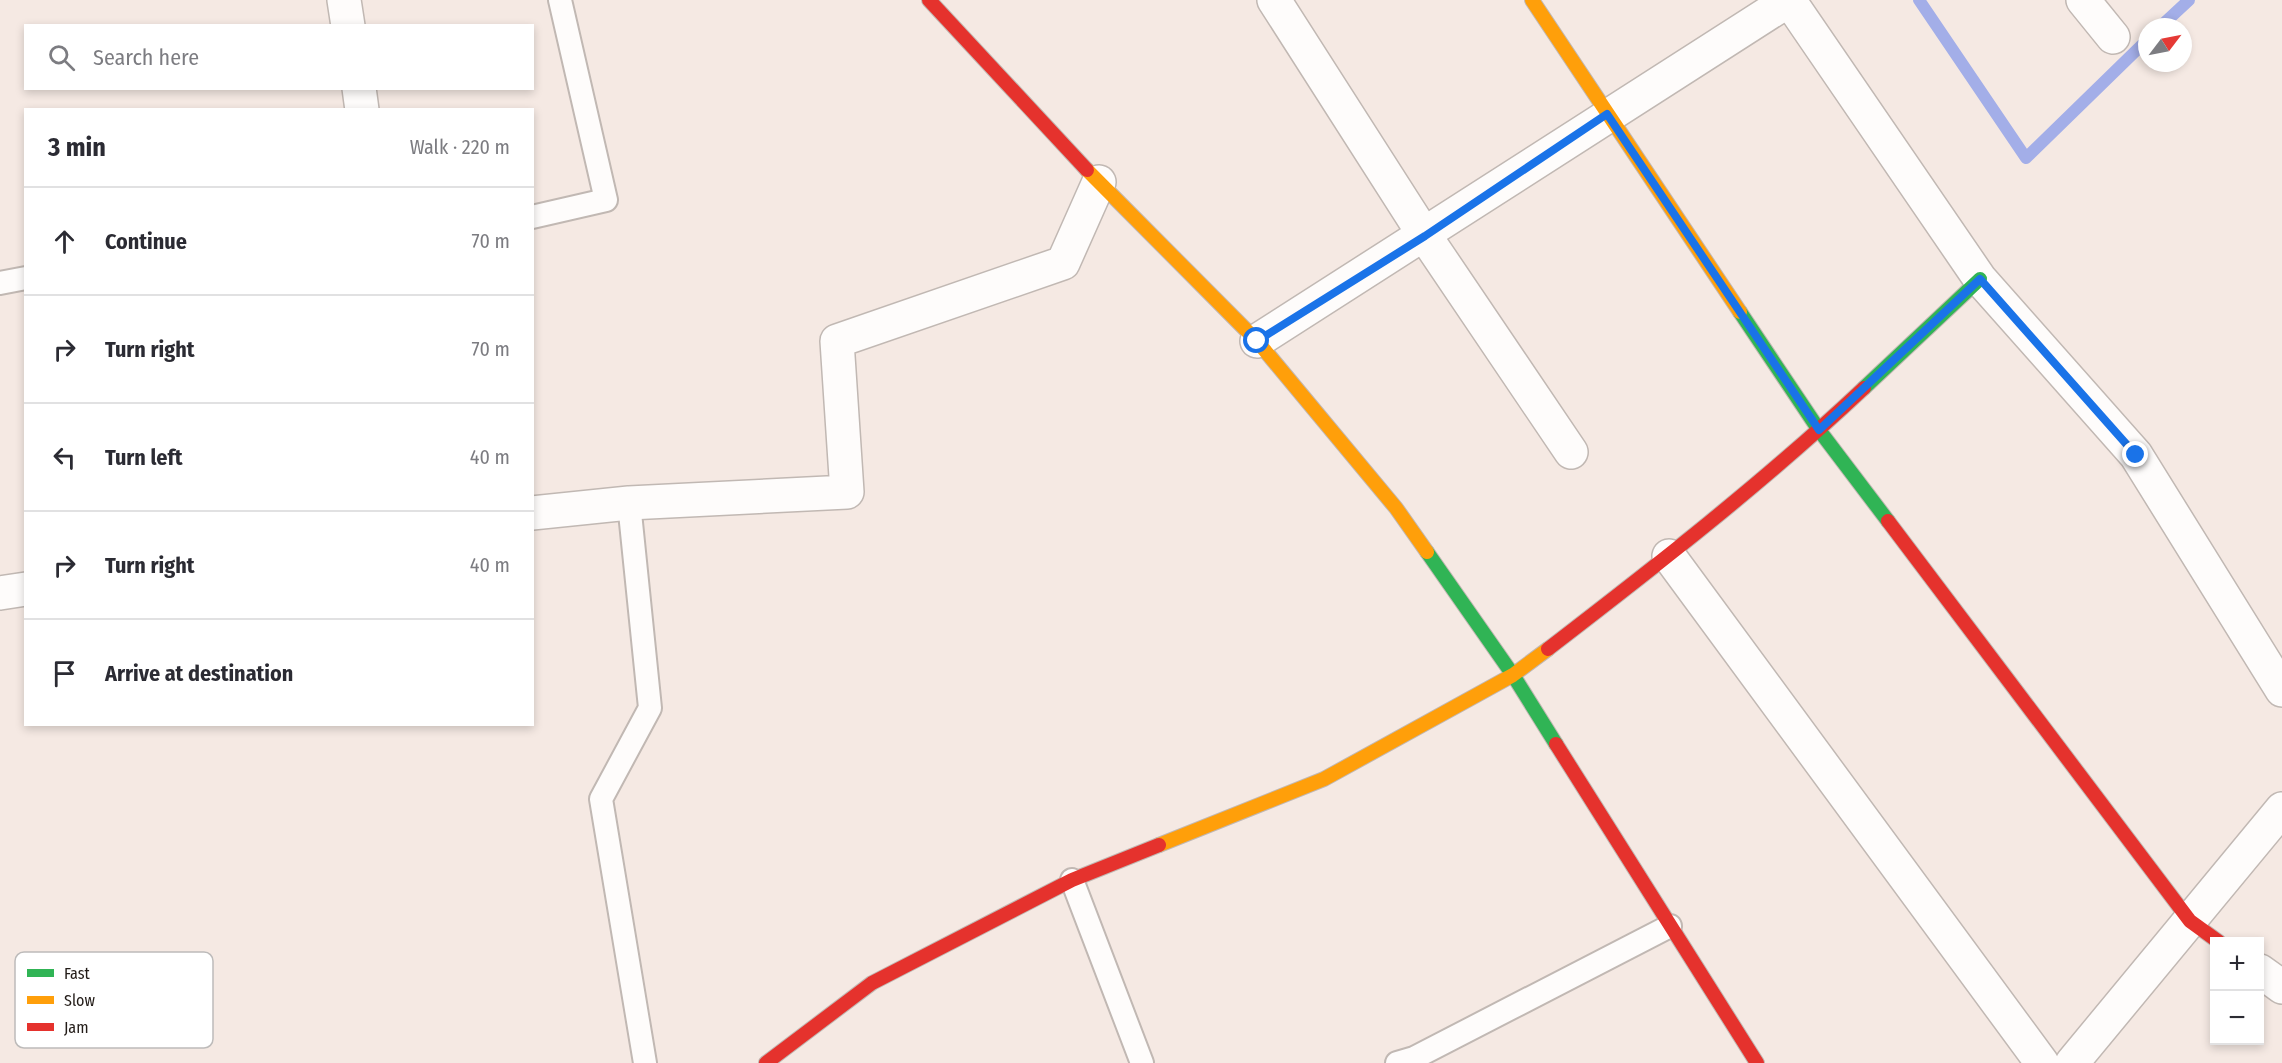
<!DOCTYPE html>
<html lang="en">
<head>
<meta charset="utf-8">
<style>
  :root { --surface:#fff; --page:#f2f2f3; --text:#2b2b33; --muted:#7c7c81; --line:#e1e1e2 }
  body { margin:0; font-family:"Fira Sans Condensed",sans-serif; background:var(--page); color:var(--text) }
  .controls { position:absolute; right:18px; bottom:18px; display:grid; overflow:hidden; border-radius:0px; box-shadow:0 3px 9px #0003 }
  .controls button { width:54px; height:54px; display:grid; place-items:center; padding:0; border:0; border-bottom:2px solid var(--line); background:var(--surface); color:var(--text); font:30px sans-serif }
  .compass { position:absolute; left:2138px; top:18px; width:54px; height:54px; border-radius:50%; background:var(--surface); box-shadow:0 3px 9px #0003; rotate:58deg }
  .stop { position:absolute; width:18px; height:18px; margin:-14px; border:4px solid #1a73e8; border-radius:50%; background:#fff }
  .stop.end { background:#1a73e8; border-color:#fff; box-shadow:0 2px 6px #0008 }
  .list { margin:0; padding:0; list-style:none }
  h2 { display:flex; justify-content:space-between; align-items:center; height:78px; margin:0; padding:0 24px; font-size:26px }
  h2 small { font-size:20px; font-weight:400; color:var(--muted) }
  .list li { display:grid; grid-template-columns:39px 1fr auto; gap:18px; align-items:center; box-sizing:border-box; height:108px; padding:0 24px; border-top:2px solid var(--line) }
  .list b { display:block; font-size:22px; white-space:nowrap }
  .list em { font-size:20px; font-style:normal; color:var(--muted) }
  .icon { flex:none; width:33px; height:33px; fill:none; stroke:currentColor; stroke-width:2; stroke-linecap:round; stroke-linejoin:round }
  .map { position:relative; flex:none; width:2282px; height:1063px; overflow:hidden }
  .search { position:absolute; background:var(--surface); box-shadow:0 3px 9px #0003; left:24px; top:24px; width:510px; height:66px; display:flex; align-items:center; gap:15px; box-sizing:border-box; padding:0 21px; border-radius:0px; color:var(--muted); font-size:22px }
  .panel { position:absolute; background:var(--surface); box-shadow:0 3px 9px #0003; left:24px; top:108px; width:510px; height:618px; border-radius:0px }
  .map>svg:first-child { display:block }
  .lines { fill:none; stroke-linecap:round; stroke-linejoin:round }
  .stream { stroke:#a3aee8; stroke-width:12 }
  .lane-casing { stroke:#c1b8b3; stroke-width:26 }
  .street-casing { stroke:#c1b8b3; stroke-width:36 }
  .fast-casing { stroke:#c1b8b3; stroke-width:16 }
  .slow-casing { stroke:#c1b8b3; stroke-width:16 }
  .jam-casing { stroke:#c1b8b3; stroke-width:16 }
  .lane { stroke:#fefcfb; stroke-width:22 }
  .street { stroke:#fefcfb; stroke-width:33 }
  .fast { stroke:#30b455; stroke-width:14 }
  .slow { stroke:#ff9f0a; stroke-width:14 }
  .jam { stroke:#e5322d; stroke-width:14 }
  .route { stroke:#1a73e8; stroke-width:8 }
  .key { fill:#fff; stroke:#bdbbba; stroke-width:1.5 }
  .key-label { font-size:16px; fill:#231c18 }
</style>
</head>
<body>
<div class="map">
<svg width="2282" height="1063" viewBox="0 0 2282 1063">
  <rect width="100%" height="100%" fill="#f5e9e3"/>
  <g class="lines">
    <!-- stream -->
    <g class="stream">
      <polyline points="1919,0 2026,158 2147,40"/>
      <polyline points="2160,27 2189,0"/>
    </g>
    <!-- lane casing -->
    <g class="lane-casing">
      <g id="lane">
        <polyline points="532,217 606,200 560,0"/>
        <polyline points="0,283 26,278"/>
        <polyline points="629,503 650,708 601,799 645,1063"/>
        <polyline points="1072,880 1142,1063"/>
        <polyline points="1397,1063 1414,1058 1670,926"/>
      </g>
    </g>
    <!-- street casing -->
    <g class="street-casing">
      <g id="street">
        <polyline points="344,0 348,26"/>
        <polyline points="1274,0 1425,236 1571,452"/>
        <polyline points="1789,0 1980,279 2136,455 2282,690"/>
        <polyline points="2083,0 2113,37"/>
        <polyline points="359,88 362,110"/>
        <polyline points="1257,341 1789,0"/>
        <polyline points="532,513 629,503 847,492 837,341 1063,263 1099,182"/>
        <polyline points="1669,556 2042,1063"/>
        <polyline points="0,593 26,589"/>
        <polyline points="2260,971 2282,987"/>
        <polyline points="2072,1063 2282,809"/>
      </g>
    </g>
    <!-- fast casing -->
    <g class="fast-casing">
      <g id="fast">
        <polyline points="1740,312 1819,430 1888,521"/>
        <polyline points="1864,388 1980,279"/>
        <polyline points="1427,552 1513,675 1556,744"/>
      </g>
    </g>
    <!-- slow casing -->
    <g class="slow-casing">
      <g id="slow">
        <polyline points="1532,0 1740,312"/>
        <polyline points="1087,170 1257,341 1396,508 1427,552"/>
        <polyline points="1159,845 1324,779 1513,675 1548,649"/>
      </g>
    </g>
    <!-- jam casing -->
    <g class="jam-casing">
      <g id="jam">
        <polyline points="929,0 1087,170"/>
        <polyline points="1888,521 2190,921 2219,942"/>
        <path d="M1548 649C1656 566 1764 482 1864 388"/>
        <polyline points="1556,744 1757,1063"/>
        <polyline points="766,1063 872,983 1072,880 1159,845"/>
      </g>
    </g>
    <!-- lane -->
    <use href="#lane" class="lane"/>
    <!-- street -->
    <use href="#street" class="street"/>
    <!-- fast -->
    <use href="#fast" class="fast"/>
    <!-- slow -->
    <use href="#slow" class="slow"/>
    <!-- jam -->
    <use href="#jam" class="jam"/>
  </g>
  <g class="lines">
    <!-- route -->
    <polyline class="route" points="1257,341 1425,236 1607,114 1819,430 1980,279 2136,455"/>
  </g>
  <!-- legend -->
  <rect x="15" y="952" width="198" height="96" rx="9" class="key"/>
  <rect x="27" y="969" width="27" height="8" fill="#30b455"/>
  <rect x="27" y="996" width="27" height="8" fill="#ff9f0a"/>
  <rect x="27" y="1023" width="27" height="8" fill="#e5322d"/>
  <g class="key-label">
    <text x="64" y="979">Fast</text>
    <text x="64" y="1006">Slow</text>
    <text x="64" y="1033">Jam</text>
  </g>
</svg>
<div class="controls">
<button>+</button>
<button>−</button>
</div>
<svg class="compass" viewBox="-18 -18 36 36"><path d="M0-13l5 13h-10z" fill="#e53935"/><path d="M0 13l5-13h-10z" fill="#7c7c81"/></svg>
<div class="stop" style="left:1257px;top:341px"></div>
<div class="stop end" style="left:2136px;top:455px"></div>
<div class="search"><svg class="icon" aria-label="search" viewBox="0 0 24 24"><circle cx="10" cy="10" r="6"/><path d="M15 15l6 6"/></svg>Search here</div>
<section class="panel">
<h2>3 min<small>Walk · 220 m</small></h2>
<ul class="list">
<li><svg class="icon" aria-label="ahead" viewBox="0 0 24 24"><path d="M12 20V5M6 11l6-6 6 6"/></svg><div><b>Continue</b></div><em>70 m</em></li>
<li><svg class="icon" aria-label="right" viewBox="0 0 24 24"><path d="M7 20v-9h11M14 6l5 5-5 5"/></svg><div><b>Turn right</b></div><em>70 m</em></li>
<li><svg class="icon" aria-label="left" viewBox="0 0 24 24"><path d="M17 20v-9H6M10 6l-5 5 5 5"/></svg><div><b>Turn left</b></div><em>40 m</em></li>
<li><svg class="icon" aria-label="right" viewBox="0 0 24 24"><path d="M7 20v-9h11M14 6l5 5-5 5"/></svg><div><b>Turn right</b></div><em>40 m</em></li>
<li><svg class="icon" aria-label="arrive" viewBox="0 0 24 24"><path d="M6 21V4h12l-3 4 3 4H6"/></svg><div><b>Arrive at destination</b></div></li>
</ul>
</section>
</div>
</body>
</html>
